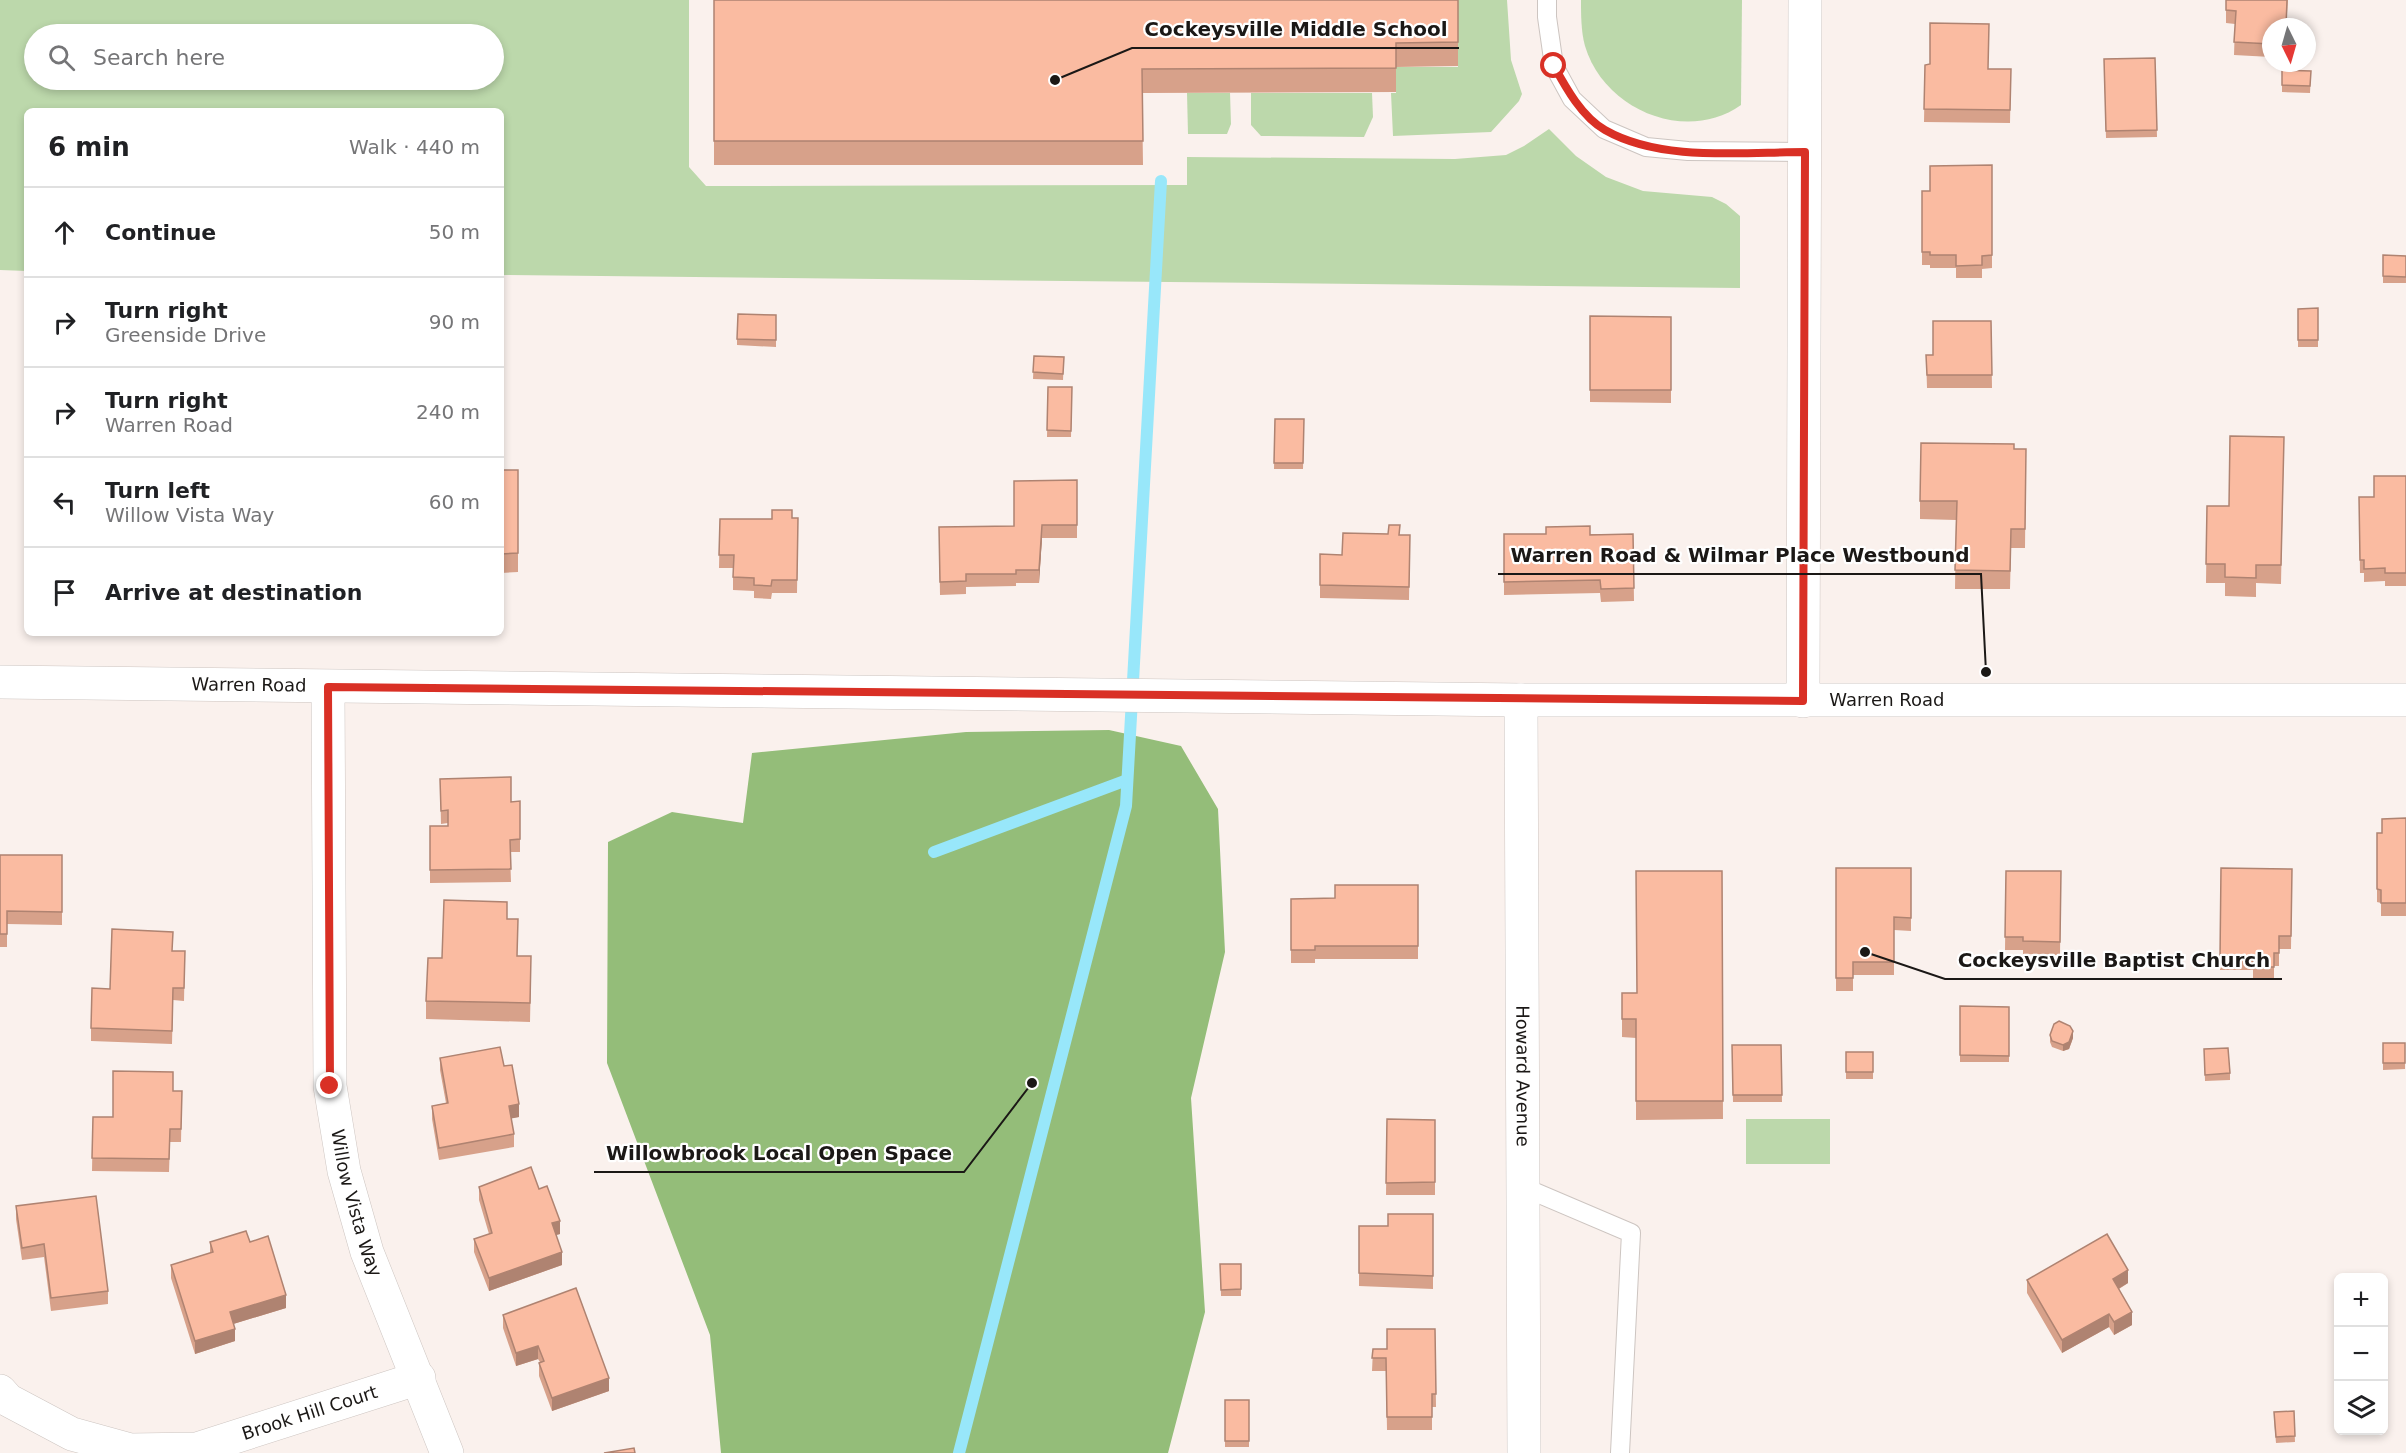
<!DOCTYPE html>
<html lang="en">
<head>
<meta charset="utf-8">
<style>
  :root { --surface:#fff; --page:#f2f2f2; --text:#202124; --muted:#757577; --line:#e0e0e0 }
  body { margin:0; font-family:"DejaVu Sans",sans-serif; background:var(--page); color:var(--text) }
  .controls { position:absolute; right:18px; bottom:18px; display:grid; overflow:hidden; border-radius:9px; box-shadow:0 3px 9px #0003 }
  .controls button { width:54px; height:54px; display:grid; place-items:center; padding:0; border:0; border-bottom:2px solid var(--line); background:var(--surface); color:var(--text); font:30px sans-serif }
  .compass { position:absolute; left:2262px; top:18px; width:54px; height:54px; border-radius:50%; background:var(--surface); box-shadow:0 3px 9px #0003; rotate:175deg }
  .stop { position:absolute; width:18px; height:18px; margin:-14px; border:4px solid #d93025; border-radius:50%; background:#fff }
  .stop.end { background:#d93025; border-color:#fff; box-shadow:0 2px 6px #0008 }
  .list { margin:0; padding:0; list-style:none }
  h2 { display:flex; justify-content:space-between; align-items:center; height:78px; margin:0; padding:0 24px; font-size:26px }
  h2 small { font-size:20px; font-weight:400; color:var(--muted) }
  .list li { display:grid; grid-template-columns:39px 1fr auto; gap:18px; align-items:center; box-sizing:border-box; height:90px; padding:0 24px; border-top:2px solid var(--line) }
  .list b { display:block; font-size:22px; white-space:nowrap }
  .list p { margin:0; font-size:20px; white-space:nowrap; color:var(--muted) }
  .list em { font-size:20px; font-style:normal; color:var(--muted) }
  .icon { flex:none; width:33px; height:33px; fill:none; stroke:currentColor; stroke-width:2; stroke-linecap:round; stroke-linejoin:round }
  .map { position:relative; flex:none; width:2406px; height:1453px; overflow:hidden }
  .search { position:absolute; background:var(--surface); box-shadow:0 3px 9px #0003; left:24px; top:24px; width:480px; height:66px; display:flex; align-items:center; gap:15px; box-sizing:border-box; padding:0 21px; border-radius:33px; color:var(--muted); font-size:22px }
  .panel { position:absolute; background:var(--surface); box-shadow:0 3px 9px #0003; left:24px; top:108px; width:480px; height:528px; border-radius:9px }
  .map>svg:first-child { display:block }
  .green { fill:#bcd8ab; fill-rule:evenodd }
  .forest { fill:#94bd79 }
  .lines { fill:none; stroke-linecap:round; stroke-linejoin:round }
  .stream { stroke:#98e7fa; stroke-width:12 }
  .service-casing { stroke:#cdc5c1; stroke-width:20 }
  .minor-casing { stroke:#cdc5c1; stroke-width:34 }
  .tertiary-casing { stroke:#cdc5c1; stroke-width:34 }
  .service { stroke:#fff; stroke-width:18 }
  .minor { stroke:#fff; stroke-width:33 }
  .tertiary { stroke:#fff; stroke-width:33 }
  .wall { fill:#d7a18a }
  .shaded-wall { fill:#af8371 }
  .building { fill:#fabba1; stroke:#af8371; stroke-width:1.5 }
  .route { stroke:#d93025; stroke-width:8 }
  .labels { text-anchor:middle; stroke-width:4.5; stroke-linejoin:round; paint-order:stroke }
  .street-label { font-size:18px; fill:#1b1816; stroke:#fff }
  .leader { fill:none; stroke:#1b1816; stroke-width:2 }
  .callout-dot { fill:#1b1816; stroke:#fff; stroke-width:2 }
  .callout-label { font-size:20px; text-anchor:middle; font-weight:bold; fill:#1b1816; stroke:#fff; stroke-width:4.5; stroke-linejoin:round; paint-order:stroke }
</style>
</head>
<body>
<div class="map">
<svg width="2406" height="1453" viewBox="0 0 2406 1453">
  <rect width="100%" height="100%" fill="#faf1ed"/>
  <!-- green -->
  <g class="green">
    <path d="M0 0H689V167L706 186 1187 185V157L1455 159 1506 155 1524 146 1549 129 1576 156 1606 177 1643 191 1712 197 1726 204 1740 216V288L501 275V111H27V271L0 270ZM34 34H494V80H34Z"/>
    <polygon points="1458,0 1507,0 1511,60 1522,94 1519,101 1491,132 1393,136 1391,93 1396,93 1396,67 1458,67"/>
    <path d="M1581 0H1742L1741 105C1686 144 1604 110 1585 46 1581 32 1581 14 1581 0Z"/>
    <polygon points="1187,93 1230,93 1231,124 1227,134 1188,134"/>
    <polygon points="1251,93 1372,93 1373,117 1364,137 1261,136 1251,125"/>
    <rect x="1746" y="1119" width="84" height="45"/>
  </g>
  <!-- forest -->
  <polygon class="forest" points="1109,730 1181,746 1218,809 1225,952 1191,1098 1205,1312 1168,1453 721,1453 710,1335 607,1063 608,842 672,812 743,823 752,753 966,732"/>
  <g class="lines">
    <!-- stream -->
    <g class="stream">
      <polyline points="934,852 1127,780"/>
      <polyline points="959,1453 1126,806 1161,181"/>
    </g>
    <!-- service casing -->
    <g class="service-casing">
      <g id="service">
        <polyline points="1547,0 1547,17 1554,66 1572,99 1604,129 1646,147 1688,151 1805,152"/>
        <polyline points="1523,1187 1631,1233 1620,1453"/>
      </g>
    </g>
    <!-- minor casing -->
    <g class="minor-casing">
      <g id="minor">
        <path id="s1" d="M328 687 330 1086 344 1171 367 1252 447 1453"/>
        <path id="s2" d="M1521 700 1524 1453"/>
        <path id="s3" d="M0 1391 8 1400 72 1434 130 1450 197 1449 419 1378"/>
      </g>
    </g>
    <!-- tertiary casing -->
    <g class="tertiary-casing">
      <g id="tertiary">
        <path id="s4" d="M0 682 1521 700H2406"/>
        <polyline points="1803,701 1805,0"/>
      </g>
    </g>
    <!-- service -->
    <use href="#service" class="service"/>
    <!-- minor -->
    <use href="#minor" class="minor"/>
    <!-- tertiary -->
    <use href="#tertiary" class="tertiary"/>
  </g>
  <!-- wall -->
  <g class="wall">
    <polygon points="714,0 1458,0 1458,66 1396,67 1396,92 1142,93 1143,165 714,165"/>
    <polygon points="2226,0 2288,0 2286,27 2271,27 2271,57 2234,55 2235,24 2226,23"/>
    <polygon points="2155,58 2157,137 2106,138 2104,59"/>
    <polygon points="1925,65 1989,69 2011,69 2010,123 1924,122"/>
    <polygon points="2282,70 2311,71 2310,93 2282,92"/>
    <polygon points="1992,165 1992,268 1982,269 1982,278 1956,278 1956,268 1930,268 1930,265 1922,265 1922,191 1930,191"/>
    <polygon points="2383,255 2406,256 2406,283 2383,283"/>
    <polygon points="2318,308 2318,347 2298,347 2298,309"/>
    <polygon points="776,315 776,347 737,345 737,339"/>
    <polygon points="1590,316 1671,317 1671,403 1590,402"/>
    <polygon points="1991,321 1992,388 1927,388 1926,355 1933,355"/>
    <polygon points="1034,356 1064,357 1063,380 1033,379"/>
    <polygon points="1048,387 1072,387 1071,437 1047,437"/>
    <polygon points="1275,419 1304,419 1303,469 1274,469"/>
    <polygon points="2284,437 2281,584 2256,583 2256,597 2225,596 2225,583 2206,583 2207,506 2229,506"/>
    <polygon points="2014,449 2026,449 2025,548 2011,548 2010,589 1955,589 1956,520 1920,519 1920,501"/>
    <polygon points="501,470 518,470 518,572 501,573"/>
    <polygon points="2406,476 2406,586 2385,586 2385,581 2364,582 2364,573 2360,573 2359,497 2374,497"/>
    <polygon points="1077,480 1077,538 1042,538 1039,583 1016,583 1016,586 966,587 966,594 940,595 939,527 1014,526"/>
    <polygon points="26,493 27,493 27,581 25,581"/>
    <polygon points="792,518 798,518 797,593 772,593 771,599 754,598 754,591 733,590 733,568 719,568 720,519 772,519"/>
    <polygon points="1504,534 1633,534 1634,601 1601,602 1600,593 1504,595"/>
    <polygon points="1400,535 1410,535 1409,600 1320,598 1320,554 1342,555"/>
    <polygon points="440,779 511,802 520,801 520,852 510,852 511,882 430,883 430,826 448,826 448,823 441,824"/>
    <polygon points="2406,818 2406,916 2381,916 2381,903 2377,902 2377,833 2382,833"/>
    <polygon points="0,855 62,855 62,925 7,924 7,947 0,947"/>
    <polygon points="1836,868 1911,868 1911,931 1894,930 1894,975 1853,975 1853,991 1836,991"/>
    <polygon points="2221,868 2292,869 2291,949 2279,949 2279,966 2274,966 2274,980 2253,979 2253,970 2220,970"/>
    <polygon points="1722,871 1723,1119 1636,1120 1636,1038 1622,1037 1622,1012 1637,993"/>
    <polygon points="2006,871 2061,871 2060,955 2023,954 2023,950 2005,950"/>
    <polygon points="1418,885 1418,959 1315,959 1315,963 1291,963 1291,899 1335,898"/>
    <polygon points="507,919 517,956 531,975 530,1022 426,1019 426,1001 442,958"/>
    <polygon points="173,951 185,951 184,1001 173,1000 172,1044 91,1041 91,1028 110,989"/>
    <polygon points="1960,1006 2009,1007 2009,1062 1960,1062"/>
    <polygon points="2050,1035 2073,1038 2069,1049 2063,1051 2052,1047 2050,1042"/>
    <polygon points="2383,1043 2405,1043 2405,1069 2383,1070"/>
    <polygon points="1732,1045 1781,1045 1782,1102 1733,1102"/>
    <polygon points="2204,1049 2230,1073 2230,1080 2205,1081"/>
    <rect x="1846" y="1052" width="27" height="27"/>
    <polygon points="440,1058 504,1066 519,1117 511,1118 514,1134 514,1147 439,1160 432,1119 432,1106 446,1103 440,1070"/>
    <polygon points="173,1091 182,1091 181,1142 170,1142 169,1172 92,1171 93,1117 113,1117"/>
    <polygon points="1387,1119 1435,1120 1435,1195 1386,1195"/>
    <polygon points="479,1187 539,1189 560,1234 556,1235 562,1265 489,1291 474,1252 474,1239 489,1234 479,1200"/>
    <polygon points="16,1206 108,1291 108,1304 51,1311 44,1257 22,1260 16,1219"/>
    <polygon points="1433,1214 1433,1289 1359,1286 1359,1226 1388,1226"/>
    <polygon points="210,1242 250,1242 286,1308 233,1324 235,1341 195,1354 171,1278 171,1265 210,1253"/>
    <polygon points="1220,1264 1241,1264 1241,1296 1221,1296"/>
    <polygon points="2027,1280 2128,1283 2119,1289 2132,1325 2114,1335 2109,1327 2062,1353 2027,1293"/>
    <polygon points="503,1315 609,1391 552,1411 539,1376 539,1363 540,1362 538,1359 516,1366 503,1328"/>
    <polygon points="1435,1329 1436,1407 1432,1407 1432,1430 1387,1430 1386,1371 1372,1371 1373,1349 1387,1349"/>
    <rect x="1225" y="1400" width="24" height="47"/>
    <polygon points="2294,1411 2295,1442 2276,1443 2274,1419"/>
  </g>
  <!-- shaded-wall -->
  <g class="shaded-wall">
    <polygon points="1042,525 1042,538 1039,583 1039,570"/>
    <polygon points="2073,1031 2073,1038 2069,1049 2063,1051 2063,1045"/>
    <polygon points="519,1104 519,1117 509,1119 509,1106"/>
    <polygon points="560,1221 560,1234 552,1236 552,1223"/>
    <polygon points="562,1252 562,1265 489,1291 489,1278"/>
    <polygon points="2128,1270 2128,1283 2113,1292 2113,1279"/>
    <polygon points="286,1295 286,1308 230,1325 230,1312"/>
    <polygon points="2132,1312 2132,1325 2114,1335 2114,1322"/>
    <polygon points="2109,1314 2109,1327 2062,1353 2062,1340"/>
    <polygon points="235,1329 235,1341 195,1354 195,1341"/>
    <polygon points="538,1346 538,1359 516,1366 516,1353"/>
    <polygon points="609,1378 609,1391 552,1411 552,1398"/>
  </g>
  <!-- building -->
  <g class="building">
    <polygon points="714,0 1458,0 1458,42 1396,43 1396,68 1142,69 1143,141 714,141"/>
    <polygon points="2226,0 2287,0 2286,27 2271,27 2271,44 2234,42 2236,11 2226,10"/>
    <polygon points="1930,23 1989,24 1988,69 2011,69 2010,110 1924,109 1925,65 1930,64"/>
    <polygon points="2155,58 2157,130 2106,131 2104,59"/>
    <polygon points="2282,70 2311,71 2310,86 2282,85"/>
    <polygon points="1992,165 1992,255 1982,256 1982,265 1956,266 1956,255 1930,255 1930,252 1922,252 1922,191 1930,191 1930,166"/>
    <polygon points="2383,255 2406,256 2406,277 2383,276"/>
    <polygon points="2318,308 2318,340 2298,340 2298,309"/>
    <polygon points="738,314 776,315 776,340 737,339"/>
    <polygon points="1590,316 1671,317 1671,390 1590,390"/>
    <polygon points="1933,321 1991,321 1992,375 1927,375 1926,355 1933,355"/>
    <polygon points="1034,356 1064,357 1063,374 1033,372"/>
    <polygon points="1048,387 1072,387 1071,431 1047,430"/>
    <polygon points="1275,419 1304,419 1303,463 1274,463"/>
    <polygon points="2230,436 2284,437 2281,565 2256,565 2256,578 2225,577 2225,564 2206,564 2207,506 2229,506"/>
    <polygon points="1921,443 2014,444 2014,449 2026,449 2025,529 2011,529 2010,571 1955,570 1957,501 1920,501"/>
    <polygon points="501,470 518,470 518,553 501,554"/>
    <polygon points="2374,476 2406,476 2406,573 2385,573 2385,568 2364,569 2364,560 2360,560 2359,497 2374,497"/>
    <polygon points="1077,480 1077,525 1042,525 1039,570 1016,570 1016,574 966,574 966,581 940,582 939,527 1014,526 1014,481"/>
    <polygon points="26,493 27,493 27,568 25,568"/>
    <polygon points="772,510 792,510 792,518 798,518 797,580 772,580 771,586 754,585 754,578 733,577 734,555 719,555 720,519 772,519"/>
    <polygon points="1389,525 1400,525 1399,535 1410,535 1409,587 1320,585 1320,554 1342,555 1343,533 1388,534"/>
    <polygon points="1590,526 1590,535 1633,534 1634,588 1601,589 1600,580 1504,582 1504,534 1546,534 1546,527"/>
    <polygon points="511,777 511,802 520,801 520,839 510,840 511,869 430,870 430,826 448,826 448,810 441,811 440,779"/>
    <polygon points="2406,818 2406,903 2381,903 2381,890 2377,889 2377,833 2382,833 2382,819"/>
    <polygon points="0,855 62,855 62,912 7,911 7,934 0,934"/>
    <polygon points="1836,868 1911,868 1911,918 1894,917 1894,962 1853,962 1853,978 1836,978"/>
    <polygon points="2221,868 2292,869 2291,936 2279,936 2279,953 2274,953 2274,967 2253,967 2253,958 2220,958"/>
    <polygon points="1636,871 1722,871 1723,1101 1636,1101 1636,1019 1622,1019 1622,993 1637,993"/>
    <polygon points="2006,871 2061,871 2060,942 2023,941 2023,937 2005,937"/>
    <polygon points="1335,885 1418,885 1418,946 1315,946 1315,950 1291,950 1291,899 1335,898"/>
    <polygon points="444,900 507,902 507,919 518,919 517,956 531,956 530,1003 426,1001 428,958 442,958"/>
    <polygon points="112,929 173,932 172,951 185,951 184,988 173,988 172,1031 91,1028 92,988 110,989"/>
    <polygon points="1960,1006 2009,1007 2009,1056 1960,1055"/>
    <polygon points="2059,1021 2070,1026 2073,1031 2069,1042 2063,1045 2052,1041 2050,1035 2054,1024"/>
    <rect x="2383" y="1043" width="22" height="20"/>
    <polygon points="1732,1045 1781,1045 1782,1095 1733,1095"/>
    <polygon points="500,1047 504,1066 512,1065 519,1104 509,1106 514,1134 439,1148 432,1106 448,1103 440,1058"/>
    <polygon points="2228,1048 2230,1073 2205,1075 2204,1049"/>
    <rect x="1846" y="1052" width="27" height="20"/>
    <polygon points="113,1071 173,1072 173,1091 182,1091 181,1129 170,1129 169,1159 92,1158 93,1117 113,1117"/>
    <polygon points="1387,1119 1435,1120 1435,1182 1386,1183"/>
    <polygon points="531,1167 539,1189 547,1186 560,1221 552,1223 562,1252 489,1278 474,1239 492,1233 479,1187"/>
    <polygon points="96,1196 108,1291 51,1298 44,1244 22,1248 16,1206"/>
    <polygon points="1388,1214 1433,1214 1433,1276 1359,1273 1359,1226 1388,1226"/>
    <polygon points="246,1231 250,1242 268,1236 286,1295 230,1312 235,1329 195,1341 171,1265 213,1252 210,1242"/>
    <polygon points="2107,1234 2128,1270 2113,1279 2132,1312 2114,1322 2109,1314 2062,1340 2027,1280"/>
    <polygon points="1220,1264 1241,1264 1241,1289 1221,1290"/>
    <polygon points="576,1288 609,1378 552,1398 539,1363 544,1361 538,1346 516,1353 503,1315"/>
    <polygon points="1387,1329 1435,1329 1436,1394 1432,1394 1432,1417 1387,1417 1386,1358 1372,1358 1373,1349 1387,1349"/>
    <rect x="1225" y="1400" width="24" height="41"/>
    <polygon points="2294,1411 2295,1436 2276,1437 2274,1412"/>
    <polygon points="634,1448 635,1453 604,1453"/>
  </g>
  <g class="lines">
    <!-- route -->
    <path class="route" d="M330 1086 328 687 1803 701 1805 152C1742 152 1661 162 1605 130 1582 117 1566 88 1554 66"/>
  </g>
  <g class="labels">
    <!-- street labels -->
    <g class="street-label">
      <text dy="6" stroke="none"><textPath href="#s4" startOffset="249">Warren Road</textPath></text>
      <text dy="6" stroke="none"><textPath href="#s4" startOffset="1887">Warren Road</textPath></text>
      <text dy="6" stroke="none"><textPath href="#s2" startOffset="376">Howard Avenue</textPath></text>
      <text dy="6" stroke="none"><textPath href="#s1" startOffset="519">Willow Vista Way</textPath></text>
      <text dy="6" stroke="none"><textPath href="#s3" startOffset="330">Brook Hill Court</textPath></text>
    </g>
  </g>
  <!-- callouts -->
  <path class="leader" d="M1055 80L1132 48H1459M1986 672L1981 574H1498M1865 952L1945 979H2282M1032 1083L964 1172H594"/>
  <g class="callout-dot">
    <circle cx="1055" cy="80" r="6"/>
    <circle cx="1986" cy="672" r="6"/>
    <circle cx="1865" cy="952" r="6"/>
    <circle cx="1032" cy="1083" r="6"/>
  </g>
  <g class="callout-label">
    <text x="1296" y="36">Cockeysville Middle School</text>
    <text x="1740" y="562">Warren Road &amp; Wilmar Place Westbound</text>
    <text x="2114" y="967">Cockeysville Baptist Church</text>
    <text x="779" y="1160">Willowbrook Local Open Space</text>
  </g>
</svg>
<div class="controls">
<button>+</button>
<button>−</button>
<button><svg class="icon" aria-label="layers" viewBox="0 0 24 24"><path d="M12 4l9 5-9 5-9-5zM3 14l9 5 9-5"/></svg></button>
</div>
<svg class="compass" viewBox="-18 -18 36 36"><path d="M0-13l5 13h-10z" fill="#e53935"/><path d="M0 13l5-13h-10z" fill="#757577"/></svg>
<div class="stop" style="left:1554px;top:66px"></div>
<div class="stop end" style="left:330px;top:1086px"></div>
<div class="search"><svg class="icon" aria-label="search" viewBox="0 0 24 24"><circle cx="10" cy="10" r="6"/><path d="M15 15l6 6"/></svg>Search here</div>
<section class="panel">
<h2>6 min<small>Walk · 440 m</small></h2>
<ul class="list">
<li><svg class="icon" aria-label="ahead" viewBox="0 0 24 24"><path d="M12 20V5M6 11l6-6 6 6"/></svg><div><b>Continue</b></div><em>50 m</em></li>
<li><svg class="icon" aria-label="right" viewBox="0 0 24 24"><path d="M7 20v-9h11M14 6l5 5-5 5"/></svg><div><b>Turn right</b><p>Greenside Drive</p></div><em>90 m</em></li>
<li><svg class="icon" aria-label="right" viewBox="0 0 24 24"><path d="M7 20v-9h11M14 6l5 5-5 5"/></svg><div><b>Turn right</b><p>Warren Road</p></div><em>240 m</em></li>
<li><svg class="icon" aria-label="left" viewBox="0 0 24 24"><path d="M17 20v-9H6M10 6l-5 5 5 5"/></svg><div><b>Turn left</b><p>Willow Vista Way</p></div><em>60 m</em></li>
<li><svg class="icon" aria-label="arrive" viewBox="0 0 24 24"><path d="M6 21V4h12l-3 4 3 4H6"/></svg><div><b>Arrive at destination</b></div></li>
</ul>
</section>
</div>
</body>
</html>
